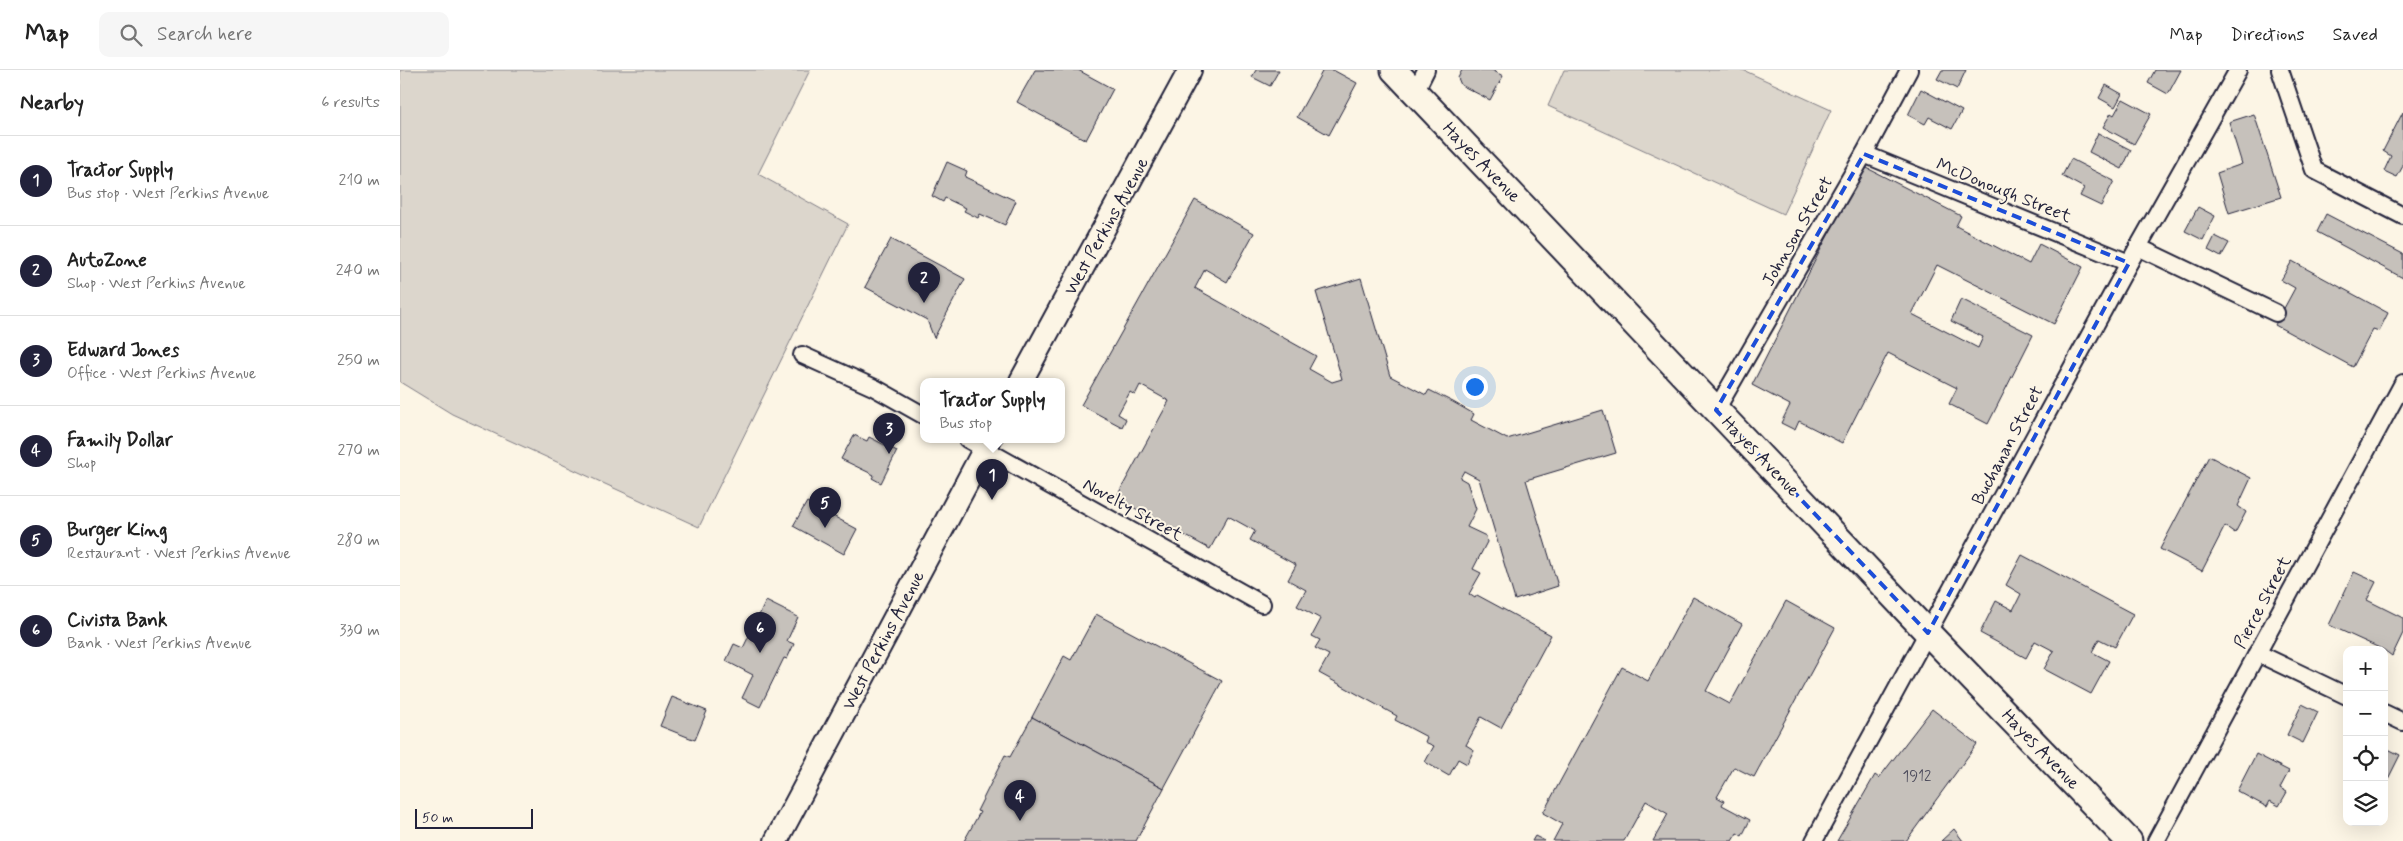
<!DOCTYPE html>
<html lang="en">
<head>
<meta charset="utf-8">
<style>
  :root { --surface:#fff; --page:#f6f6f6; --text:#222; --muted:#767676; --line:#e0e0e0; --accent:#22223b }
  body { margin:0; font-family:Mynerve,sans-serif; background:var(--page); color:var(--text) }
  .controls { position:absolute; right:15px; bottom:15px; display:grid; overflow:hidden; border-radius:10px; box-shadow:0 5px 20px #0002 }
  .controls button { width:45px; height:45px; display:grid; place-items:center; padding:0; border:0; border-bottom:1px solid var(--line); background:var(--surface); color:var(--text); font:25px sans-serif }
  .scale { position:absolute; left:15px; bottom:12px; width:118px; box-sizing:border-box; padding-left:5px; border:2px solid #22223b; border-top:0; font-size:14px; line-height:18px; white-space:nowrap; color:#22223b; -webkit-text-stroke:4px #fcf5e5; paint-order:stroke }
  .you { position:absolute; left:1074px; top:316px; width:18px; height:18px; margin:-12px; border:4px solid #fff; border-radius:50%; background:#1a73e8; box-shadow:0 0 0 8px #1a73e833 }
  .badge { display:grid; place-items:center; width:32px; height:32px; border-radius:50%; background:var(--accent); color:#fff; font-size:16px; font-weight:700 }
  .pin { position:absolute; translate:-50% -41px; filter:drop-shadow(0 1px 2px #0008) }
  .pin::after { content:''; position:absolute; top:26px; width:18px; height:15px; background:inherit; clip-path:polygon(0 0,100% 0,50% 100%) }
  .popup { position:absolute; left:520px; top:308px; width:145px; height:65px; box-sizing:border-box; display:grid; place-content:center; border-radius:10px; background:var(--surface); filter:drop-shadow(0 1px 4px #0005); font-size:16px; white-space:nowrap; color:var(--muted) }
  .popup b { font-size:19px; color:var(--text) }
  .popup::after { content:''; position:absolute; left:50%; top:100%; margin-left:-10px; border:10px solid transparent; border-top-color:var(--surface) }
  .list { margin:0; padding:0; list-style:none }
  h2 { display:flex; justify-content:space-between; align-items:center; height:65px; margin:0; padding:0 20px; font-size:21px }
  h2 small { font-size:16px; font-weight:400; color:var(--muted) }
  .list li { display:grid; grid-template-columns:32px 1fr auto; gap:15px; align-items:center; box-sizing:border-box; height:90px; padding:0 20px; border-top:1px solid var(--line) }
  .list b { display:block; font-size:19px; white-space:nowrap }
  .list p { margin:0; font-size:16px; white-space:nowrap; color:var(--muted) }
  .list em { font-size:16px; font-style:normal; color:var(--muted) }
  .icon { flex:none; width:28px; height:28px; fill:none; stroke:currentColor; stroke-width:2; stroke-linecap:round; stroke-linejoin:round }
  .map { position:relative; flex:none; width:2003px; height:771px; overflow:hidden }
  header { display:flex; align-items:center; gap:30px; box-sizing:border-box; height:70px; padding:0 25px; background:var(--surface); border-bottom:1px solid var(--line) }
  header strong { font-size:24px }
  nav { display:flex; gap:28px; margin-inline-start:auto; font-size:18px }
  .search { width:350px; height:45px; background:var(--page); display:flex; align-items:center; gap:12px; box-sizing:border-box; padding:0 18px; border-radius:10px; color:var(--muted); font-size:19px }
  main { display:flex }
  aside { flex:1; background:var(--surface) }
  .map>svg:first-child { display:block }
  .green { fill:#dcd6cc; stroke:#7f7c84 }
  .building { fill:#c6c1bb; stroke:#22223b }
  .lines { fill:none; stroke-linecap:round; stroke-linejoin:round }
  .street-casing { stroke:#22223b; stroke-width:20 }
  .secondary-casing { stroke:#22223b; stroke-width:26 }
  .primary-casing { stroke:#22223b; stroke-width:29 }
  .street { stroke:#fcf5e5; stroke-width:16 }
  .secondary { stroke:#fcf5e5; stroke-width:22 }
  .primary { stroke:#fcf5e5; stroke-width:25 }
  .marked { fill:none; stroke:#1d4ed8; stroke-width:4; stroke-dasharray:10 6; stroke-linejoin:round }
  .labels { text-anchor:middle; stroke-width:4; stroke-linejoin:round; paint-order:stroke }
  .number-label { font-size:15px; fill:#4b4a5b }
  .street-label { font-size:18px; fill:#22223b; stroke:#fcf5e5 }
</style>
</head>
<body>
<header>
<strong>Map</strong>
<div class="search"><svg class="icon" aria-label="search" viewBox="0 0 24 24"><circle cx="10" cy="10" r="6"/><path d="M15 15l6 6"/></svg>Search here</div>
<nav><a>Map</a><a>Directions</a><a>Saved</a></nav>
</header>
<main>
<aside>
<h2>Nearby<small>6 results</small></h2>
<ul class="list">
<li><span class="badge">1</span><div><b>Tractor Supply</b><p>Bus stop · West Perkins Avenue</p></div><em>210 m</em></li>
<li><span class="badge">2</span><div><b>AutoZone</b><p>Shop · West Perkins Avenue</p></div><em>240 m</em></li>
<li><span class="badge">3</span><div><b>Edward Jones</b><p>Office · West Perkins Avenue</p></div><em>250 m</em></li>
<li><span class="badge">4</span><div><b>Family Dollar</b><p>Shop</p></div><em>270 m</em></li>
<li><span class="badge">5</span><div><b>Burger King</b><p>Restaurant · West Perkins Avenue</p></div><em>280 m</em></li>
<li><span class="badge">6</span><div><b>Civista Bank</b><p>Bank · West Perkins Avenue</p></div><em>330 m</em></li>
</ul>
</aside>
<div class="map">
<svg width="2003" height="771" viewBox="0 0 2003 771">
  <rect width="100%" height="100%" fill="#fcf5e5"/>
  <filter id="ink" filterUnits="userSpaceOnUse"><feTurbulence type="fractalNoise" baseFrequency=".02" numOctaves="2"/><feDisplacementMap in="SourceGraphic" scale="10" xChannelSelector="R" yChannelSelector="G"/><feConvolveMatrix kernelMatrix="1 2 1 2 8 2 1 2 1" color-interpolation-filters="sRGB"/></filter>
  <g filter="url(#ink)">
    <!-- green -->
    <g class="green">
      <polygon points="0,0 410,0 358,104 448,154 299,457 52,344 0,312"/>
      <polygon points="1164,0 1343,0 1431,40 1383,144 1148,36"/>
    </g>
    <!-- building -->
    <g class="building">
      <polygon points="635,0 678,0 713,19 686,70 617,32"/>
      <polygon points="856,0 879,0 870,16 852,7"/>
      <polygon points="923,0 933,0 957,13 929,65 897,47"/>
      <polygon points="1062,0 1092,0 1103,6 1090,30 1061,15 1058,8"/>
      <polygon points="1542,0 1566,0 1557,19 1537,9"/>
      <polygon points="1755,0 1781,0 1768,24 1748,13"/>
      <polygon points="1706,15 1722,24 1715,37 1699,28"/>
      <polygon points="1521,19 1562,41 1552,59 1529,47 1525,54 1508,45"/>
      <polygon points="1723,29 1751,44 1734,74 1703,57 1711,43 1714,45"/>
      <polygon points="2003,42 2003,96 1997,107 1984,101 1991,86 1983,81"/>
      <polygon points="1854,44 1881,127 1829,143 1817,103 1842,94 1829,52"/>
      <polygon points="1698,63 1731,80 1722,99 1689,82"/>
      <polygon points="1671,89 1714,111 1701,136 1680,126 1684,118 1662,106"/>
      <polygon points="547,92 567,101 565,107 616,131 605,155 580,144 578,148 564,141 566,138 545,128 543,132 532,126"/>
      <polygon points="1463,96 1561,146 1556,156 1629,194 1639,174 1683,197 1654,254 1537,195 1512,244 1578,278 1583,267 1551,251 1561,229 1633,265 1588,354 1549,334 1557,318 1488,283 1442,373 1399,351 1395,360 1381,353 1390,335 1352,315"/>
      <polygon points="795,130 854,163 827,212 805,199 795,218 916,286 909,299 932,312 942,309 916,222 961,208 990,306 1026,325 1029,320 1053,332 1074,344 1071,350 1107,369 1203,340 1216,383 1126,410 1158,516 1115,530 1079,409 1064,401 1060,408 1067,412 1076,439 1067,457 1086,466 1087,472 1073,499 1081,503 1069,524 1075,528 1077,525 1151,565 1101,658 1081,647 1066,675 1074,680 1067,694 1058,689 1049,706 1025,692 1034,676 1025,672 1027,667 995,650 997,646 919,603 929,585 915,578 920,570 912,566 921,549 897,536 906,520 888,510 896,495 850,470 855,461 828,446 810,479 716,428 769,331 740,315 735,325 730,322 718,344 726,349 722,357 681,335"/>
      <polygon points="1798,137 1815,146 1803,170 1785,161"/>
      <polygon points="1926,144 2003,184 2003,208 1917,162"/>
      <polygon points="1815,166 1829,173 1821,187 1808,180"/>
      <polygon points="491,169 565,209 534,268 527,250 465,217"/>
      <polygon points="1892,191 1988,243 1979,261 1973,259 1953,297 1875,255 1895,218 1881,210"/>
      <polygon points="454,365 467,371 469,367 497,381 481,413 472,408 474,405 441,389"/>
      <polygon points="1809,386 1851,408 1838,436 1846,442 1835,463 1825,456 1802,501 1760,479"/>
      <polygon points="407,432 457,459 444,484 393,456"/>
      <polygon points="1622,485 1733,544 1715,577 1699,569 1692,582 1709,591 1691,624 1644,599 1654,581 1635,571 1626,588 1580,563 1596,531 1613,540 1621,524 1606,515"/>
      <polygon points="1954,502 1976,512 1967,530 2003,548 2003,563 1992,586 1984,580 1929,555"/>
      <polygon points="1293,527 1342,554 1306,621 1330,634 1386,531 1435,558 1354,707 1334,697 1317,727 1324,731 1322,735 1350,750 1342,766 1337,763 1332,771 1253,771 1268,744 1246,731 1224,771 1153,771 1162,754 1143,743 1222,597 1248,611"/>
      <polygon points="366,531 398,547 387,571 394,574 387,589 384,588 360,637 342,628 353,605 326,591 334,574 343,578"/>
      <polygon points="696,544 822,611 764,718 632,647 664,586 671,590"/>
      <polygon points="272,627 307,641 295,670 260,656"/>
      <polygon points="1902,634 1918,642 1903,673 1887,665"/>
      <polygon points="1532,639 1577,674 1506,771 1437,771 1475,705 1479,708"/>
      <polygon points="632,647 764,718 736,771 564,771 580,742 577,741 605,685 610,687"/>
      <polygon points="1984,677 2000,685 1984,717"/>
      <polygon points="1856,684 1889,701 1880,718 1887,722 1879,736 1870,731 1867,737 1837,721"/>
      <polygon points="1554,759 1563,771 1541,771"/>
      <polygon points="1135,766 1145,771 1132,771"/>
    </g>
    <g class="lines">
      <!-- street casing -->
      <g class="street-casing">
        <g id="street">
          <polyline points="1880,0 1914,100 2003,146"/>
          <polyline points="1015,22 1026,0"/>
          <polyline points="1464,84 1729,193"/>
          <polyline points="1738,177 1876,243"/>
          <polyline points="402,285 475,318 523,345"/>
          <polyline points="1316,340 1464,84 1509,0"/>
          <polyline points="567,369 862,534"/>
          <polyline points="1857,583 1947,626"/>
          <polyline points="1984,643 2003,652"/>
          <polyline points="1414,771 1729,193 1838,0"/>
          <polyline points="1756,771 2003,313"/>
        </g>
      </g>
      <!-- secondary casing -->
      <g class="secondary-casing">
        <g id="secondary">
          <polyline points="621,311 790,0"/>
          <polyline points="376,771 590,369"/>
        </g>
      </g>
      <!-- primary casing -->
      <g class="primary-casing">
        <polyline id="primary" points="994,0 1528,563 1729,771"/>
      </g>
      <!-- street -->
      <use href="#street" class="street"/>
      <!-- secondary -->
      <use href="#secondary" class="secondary"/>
      <!-- primary -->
      <use href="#primary" class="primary"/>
    </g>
  </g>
  <!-- marked area -->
  <path class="marked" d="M1464 84 1729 193 1528 563 1316 340Z"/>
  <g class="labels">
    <!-- number labels -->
    <g class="number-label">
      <text x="1517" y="711">1912</text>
    </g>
    <!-- street labels -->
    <g class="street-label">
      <text transform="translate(1082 92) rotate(46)" y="6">Hayes Avenue</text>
      <text transform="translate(1604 120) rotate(22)" y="6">McDonough Street</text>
      <text transform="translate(706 156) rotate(-61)" y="6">West Perkins Avenue</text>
      <text transform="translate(1397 161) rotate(-60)" y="6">Johnson Street</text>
      <text transform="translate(1607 375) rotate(-62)" y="6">Buchanan Street</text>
      <text transform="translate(1361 386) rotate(46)" y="6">Hayes Avenue</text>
      <text transform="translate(733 439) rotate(29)" y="6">Novelty Street</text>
      <text transform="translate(1862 532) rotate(-62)" y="6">Pierce Street</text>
      <text transform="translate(483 570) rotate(-62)" y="6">West Perkins Avenue</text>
      <text transform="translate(1641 679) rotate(46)" y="6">Hayes Avenue</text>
    </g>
  </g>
</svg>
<div class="controls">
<button>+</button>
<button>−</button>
<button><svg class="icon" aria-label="locate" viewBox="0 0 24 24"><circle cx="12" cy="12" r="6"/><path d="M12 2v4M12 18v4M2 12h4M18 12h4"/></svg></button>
<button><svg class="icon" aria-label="layers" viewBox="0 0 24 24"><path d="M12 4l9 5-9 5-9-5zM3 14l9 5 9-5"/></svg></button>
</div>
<div class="scale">50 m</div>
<div class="you"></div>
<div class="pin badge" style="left:592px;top:430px">1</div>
<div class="popup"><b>Tractor Supply</b>Bus stop</div>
<div class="pin badge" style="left:524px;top:233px">2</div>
<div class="pin badge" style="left:489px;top:384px">3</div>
<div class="pin badge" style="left:620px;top:751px">4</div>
<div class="pin badge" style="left:425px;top:458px">5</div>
<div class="pin badge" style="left:360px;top:583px">6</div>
</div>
</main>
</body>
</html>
